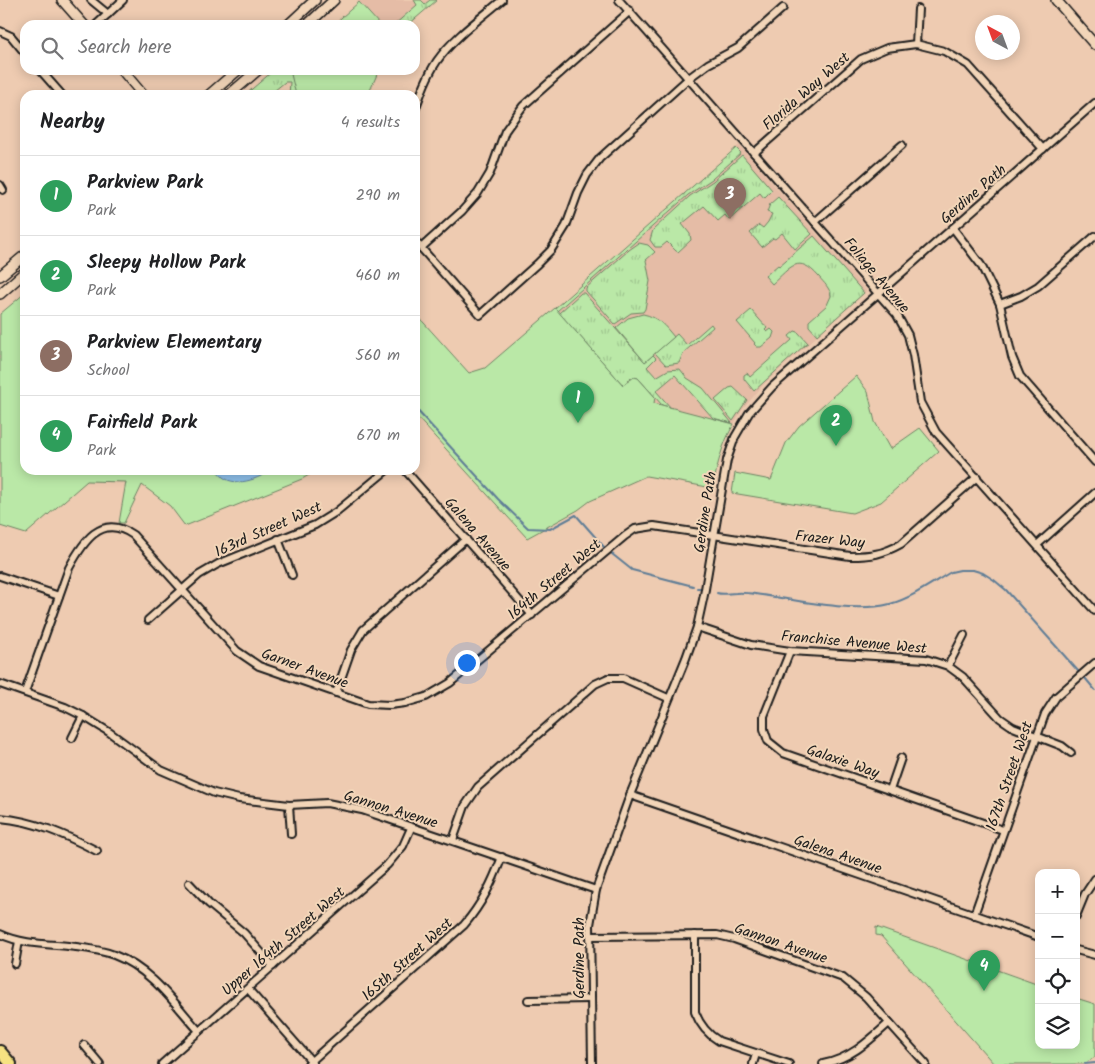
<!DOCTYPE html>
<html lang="en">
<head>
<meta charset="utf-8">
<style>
  :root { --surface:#fff; --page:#f2f2f2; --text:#202124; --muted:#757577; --line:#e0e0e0; --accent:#111827 }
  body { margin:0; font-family:Kalam,sans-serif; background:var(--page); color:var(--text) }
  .controls { position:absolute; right:15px; bottom:15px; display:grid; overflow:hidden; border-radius:10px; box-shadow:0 2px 12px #0003 }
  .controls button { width:45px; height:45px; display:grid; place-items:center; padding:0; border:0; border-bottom:1px solid var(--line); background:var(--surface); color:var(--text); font:25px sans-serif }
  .compass { position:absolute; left:975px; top:15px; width:45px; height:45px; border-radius:50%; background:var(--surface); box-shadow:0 2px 12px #0003; rotate:319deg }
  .you { position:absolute; left:466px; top:662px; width:18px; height:18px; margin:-12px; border:4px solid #fff; border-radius:50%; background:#1a73e8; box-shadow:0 0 0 8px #1a73e833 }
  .badge { display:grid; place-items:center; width:32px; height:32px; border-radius:50%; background:var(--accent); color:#fff; font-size:16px; font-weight:700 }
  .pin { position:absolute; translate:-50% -41px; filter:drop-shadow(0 1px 2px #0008) }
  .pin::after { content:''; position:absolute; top:26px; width:18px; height:15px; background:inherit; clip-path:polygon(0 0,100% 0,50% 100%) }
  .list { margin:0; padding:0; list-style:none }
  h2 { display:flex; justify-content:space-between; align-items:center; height:65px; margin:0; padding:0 20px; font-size:21px }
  h2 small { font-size:16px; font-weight:400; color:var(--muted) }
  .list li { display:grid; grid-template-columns:32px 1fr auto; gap:15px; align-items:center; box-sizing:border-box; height:80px; padding:0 20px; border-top:1px solid var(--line) }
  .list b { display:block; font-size:19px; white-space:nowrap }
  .list p { margin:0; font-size:16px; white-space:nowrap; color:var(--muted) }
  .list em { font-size:16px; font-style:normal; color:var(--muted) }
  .icon { flex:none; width:28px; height:28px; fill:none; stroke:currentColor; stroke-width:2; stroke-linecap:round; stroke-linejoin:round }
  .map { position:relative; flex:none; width:1095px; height:1064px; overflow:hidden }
  .search { position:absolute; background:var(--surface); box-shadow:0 2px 12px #0003; left:20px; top:20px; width:400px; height:55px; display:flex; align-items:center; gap:12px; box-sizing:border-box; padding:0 18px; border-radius:15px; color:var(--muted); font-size:19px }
  .panel { position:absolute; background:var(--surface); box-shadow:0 2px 12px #0003; left:20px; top:90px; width:400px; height:385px; border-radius:15px }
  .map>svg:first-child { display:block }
  .built { fill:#e5bca6 }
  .grass { fill:url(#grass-tufts); stroke:#6b8262 }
  .green { fill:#bae8a7; stroke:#6b8262 }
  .water { fill:#8cbee8; stroke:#5f7d96 }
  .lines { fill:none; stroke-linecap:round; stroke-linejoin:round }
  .stream { stroke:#5f7d96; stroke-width:2 }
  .street-casing { stroke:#1c1c1c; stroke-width:10 }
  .secondary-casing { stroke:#1c1c1c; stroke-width:12 }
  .primary-casing { stroke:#1c1c1c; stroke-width:14 }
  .street { stroke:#f2d5b8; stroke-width:6 }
  .secondary { stroke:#f2d5b8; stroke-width:9 }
  .primary { stroke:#f6e281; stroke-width:10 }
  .labels { text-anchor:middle; stroke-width:4; stroke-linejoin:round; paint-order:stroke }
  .street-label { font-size:15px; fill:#1c1c1c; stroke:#f2d5b8 }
</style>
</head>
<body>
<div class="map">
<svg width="1095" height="1064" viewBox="0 0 1095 1064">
  <defs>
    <pattern id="grass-tufts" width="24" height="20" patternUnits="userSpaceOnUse" patternTransform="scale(1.25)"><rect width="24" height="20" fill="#bae8a7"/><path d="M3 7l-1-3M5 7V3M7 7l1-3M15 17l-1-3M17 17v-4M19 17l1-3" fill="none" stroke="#9fc68f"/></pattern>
  </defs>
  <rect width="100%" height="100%" fill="#eecbb1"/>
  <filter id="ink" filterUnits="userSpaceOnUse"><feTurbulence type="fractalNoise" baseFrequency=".02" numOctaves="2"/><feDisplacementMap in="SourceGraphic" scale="10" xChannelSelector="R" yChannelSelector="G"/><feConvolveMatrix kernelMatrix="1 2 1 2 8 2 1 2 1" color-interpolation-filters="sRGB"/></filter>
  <g filter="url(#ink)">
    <!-- built -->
    <g class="built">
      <polygon points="357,0 437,0 408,25 380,25"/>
      <polygon points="739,145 867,291 764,384 743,409 734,424 635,399 555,308"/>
    </g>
    <!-- grass -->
    <g class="grass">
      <polygon points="414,0 421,0 425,4 430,0 437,0 408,25 394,25 417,5"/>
      <polygon points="274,70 293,70 305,95 289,95 290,82 285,82 269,95 245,95"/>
      <polygon points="736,148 741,153 712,179 688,195 557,311 555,308"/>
      <polygon points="742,155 772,190 764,198 760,193 729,220 725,215 718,221 704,206 682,224 690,234 691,240 678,252 676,251 667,242 661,247 655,247 650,240 653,230 690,196 713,181"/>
      <polygon points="778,197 812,234 795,249 782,233 775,239 773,238 762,247 750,233 759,225 763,228 768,222 772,214 767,212 770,204"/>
      <path d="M814 236 864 293 817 335 809 326V321L827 305 831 296C830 288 824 283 819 277 798 253 791 267 772 284L765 276 778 265 779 266Z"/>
      <polygon points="639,243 648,245 655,252 646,260 650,281 645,309 643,312 631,313 615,324 586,291 586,288 629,250"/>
      <polygon points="581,293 584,293 645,362 653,355 656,358 647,367 656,377 668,370 680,369 687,378 703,388 732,423 713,418 675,375 656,391 671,408 662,405 638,378 631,378 623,385 559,313"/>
      <polygon points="751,310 767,328 765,330 767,332 771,329 774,332 772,338 761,347 757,347 754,344 755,343 737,322"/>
      <polygon points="711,324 713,327 683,353 679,363 666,365 655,353 677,334 687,345"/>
      <polygon points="795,331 798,332 808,343 806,344 754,391 744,379 744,375 747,373 750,377 792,340 789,336"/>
      <polygon points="733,387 747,400 733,421 715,400 729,388"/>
    </g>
    <!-- green -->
    <g class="green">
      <polygon points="359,2 380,25 333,25"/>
      <polygon points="290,70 379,70 368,95 296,95"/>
      <polygon points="25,293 25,470 318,470 302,479 185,526 170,506 142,485 124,523 119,523 126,482 87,481 26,534 0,526 0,314"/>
      <path d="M555 308 623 385 634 377 638 378 655 397 654 403 734 424C722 444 717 465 713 488L646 476 590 501 578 510 527 538 415 415V313L469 373 485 368Z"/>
      <path d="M643 314C658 317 665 326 674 337L645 362 616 328 628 318Z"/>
      <polygon points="856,376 868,392 875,422 890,449 920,428 939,451 881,502 852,513 732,493 735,473 771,480 786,443 799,426"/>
      <polygon points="876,927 1039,985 1039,1045 1076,1045 1076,998 1095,1004 1095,1057 1084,1064 994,1064 881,936 876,935"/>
    </g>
    <!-- water -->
    <path class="water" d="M217 470H271C256 481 228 490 217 470Z"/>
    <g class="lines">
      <!-- stream -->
      <g class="stream">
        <polyline points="415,408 498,499 528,528 550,529 576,515 604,547"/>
        <polyline points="612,554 632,570 693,586"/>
        <polyline points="697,588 700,588"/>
        <path d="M717 593C723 595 729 593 736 593 744 592 754 594 762 595 800 601 854 613 890 604 912 598 932 583 951 572L960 570H973L983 573 994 580 1006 590 1078 671"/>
        <polyline points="1085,678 1095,690"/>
        <polyline points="1085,1064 1095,1063"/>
      </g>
      <!-- street casing -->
      <g class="street-casing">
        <g id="street">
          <polyline points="91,0 108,14"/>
          <polyline points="619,0 897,315 908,335 913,355 920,402 936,432 1095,611"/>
          <polyline points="96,25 123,0"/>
          <polyline points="0,31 11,36 25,53"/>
          <polyline points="916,44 918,9"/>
          <polyline points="40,70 62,95"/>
          <path d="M415 110C421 93 427 76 437 61 453 38 481 18 502 0"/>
          <polyline points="754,153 861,59 887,48 916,44 944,51 968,65 1043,149"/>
          <polyline points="0,185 3,190"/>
          <polyline points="815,222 902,145"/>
          <polyline points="953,228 981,265 1000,304 1012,357 1020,376 1095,462"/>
          <polyline points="415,241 480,315 537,264 551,250 566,226 578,193 587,175 600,158 689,78 708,64 738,48 783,8"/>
          <polyline points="421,248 462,211 478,193 490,173 505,131 523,106 630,11"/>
          <polyline points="1000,304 1021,296 1038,286 1095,236"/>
          <polyline points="405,470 532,615"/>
          <polyline points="278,539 292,575"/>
          <polyline points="1037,545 1095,493"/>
          <polyline points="0,576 59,596"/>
          <polyline points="148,620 199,575 218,564 315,525 336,512 387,470"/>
          <polyline points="697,627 751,645 790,651 926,659 948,666 963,677 1000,718 1013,727 1062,746 1071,753"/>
          <polyline points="790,651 764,716 764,729 768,741 783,753 1003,830"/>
          <polyline points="948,666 964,635"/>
          <polyline points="0,684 65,707 83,716 109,732 161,770 214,793 239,799 289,805 327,803 362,810 596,890"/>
          <path d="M25 692 69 568C83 542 101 513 133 535L237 651 259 666 368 704 390 705 405 703 426 697 450 683 625 536 635 529 654 526 850 556C871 556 883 554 901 544L977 477"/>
          <polyline points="336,693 351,650 363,630 466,539"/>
          <polyline points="72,738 83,716"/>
          <polyline points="890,790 901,758"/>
          <polyline points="630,795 1039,937"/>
          <polyline points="289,805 291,834"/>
          <path d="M0 818C35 821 66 835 97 851"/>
          <polyline points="453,840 465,806 478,787 595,684 608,678 623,678 668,698"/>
          <polyline points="189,883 209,904 244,933 273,966"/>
          <polyline points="974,915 1045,714 1056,697 1095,663"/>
          <polyline points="1076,916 1085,894 1095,879"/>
          <path d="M0 934C21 944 46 944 68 946 83 948 99 949 114 955 151 969 174 1003 199 1031"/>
          <path d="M695 935V1012C700 1025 707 1034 719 1041L789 1064"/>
          <polyline points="590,936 717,935 734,939 843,978 866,997 926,1064"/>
          <polyline points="1076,950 1095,955"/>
          <polyline points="15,964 19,941"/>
          <polyline points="248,989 313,1063"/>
          <polyline points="528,1000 591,999"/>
          <polyline points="84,1045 100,1064"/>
          <polyline points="162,1064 387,865 403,846 411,828"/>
          <path d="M308 1064 464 925C482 904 492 883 502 857"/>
          <polyline points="592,1064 590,925 596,890 630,795 686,658 697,627 704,595 727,460 735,437 749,413 772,387 1095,103"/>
          <polyline points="753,1064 756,1054"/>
          <path d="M823 1064C850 1059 869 1041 889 1023"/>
        </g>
      </g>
      <!-- secondary casing -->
      <g class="secondary-casing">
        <g id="secondary">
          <polyline points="62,0 84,25"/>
          <polyline points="1056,0 1095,45"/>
          <polyline points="288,25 315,0"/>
          <polyline points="307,25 334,0"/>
          <polyline points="122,70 143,95"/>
          <polyline points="209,95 238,70"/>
          <polyline points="229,95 258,70"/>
          <polyline points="0,276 25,255"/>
          <polyline points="0,294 25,272"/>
        </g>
      </g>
      <!-- primary casing -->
      <g class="primary-casing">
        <polyline id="primary" points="0,1051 11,1064"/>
      </g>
      <!-- street -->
      <use href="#street" class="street"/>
      <!-- secondary -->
      <use href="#secondary" class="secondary"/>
      <!-- primary -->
      <use href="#primary" class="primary"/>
    </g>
  </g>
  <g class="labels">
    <!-- street labels -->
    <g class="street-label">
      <text transform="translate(806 91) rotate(-41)" y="5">Florida Way West</text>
      <text transform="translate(973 194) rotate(-41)" y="5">Gerdine Path</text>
      <text transform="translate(877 275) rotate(50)" y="5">Foliage Avenue</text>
      <text transform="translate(705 512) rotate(-81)" y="5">Gerdine Path</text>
      <text transform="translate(268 529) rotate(-24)" y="5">163rd Street West</text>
      <text transform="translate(478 534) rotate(49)" y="5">Galena Avenue</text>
      <text transform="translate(830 539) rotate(6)" y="5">Frazer Way</text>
      <text transform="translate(554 579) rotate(-40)" y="5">164th Street West</text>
      <text transform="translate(854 642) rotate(5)" y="5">Franchise Avenue West</text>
      <text transform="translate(305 668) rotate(20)" y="5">Garner Avenue</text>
      <text transform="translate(843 761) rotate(19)" y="5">Galaxie Way</text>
      <text transform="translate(1009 776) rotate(-71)" y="5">167th Street West</text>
      <text transform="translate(391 809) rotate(17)" y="5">Gannon Avenue</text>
      <text transform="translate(838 854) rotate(19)" y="5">Galena Avenue</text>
      <text transform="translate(283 941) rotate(-41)" y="5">Upper 164th Street West</text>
      <text transform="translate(781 943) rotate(19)" y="5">Gannon Avenue</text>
      <text transform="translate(579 958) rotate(-90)" y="5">Gerdine Path</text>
      <text transform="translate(407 959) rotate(-42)" y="5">165th Street West</text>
    </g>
  </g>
</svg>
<div class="controls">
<button>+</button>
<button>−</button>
<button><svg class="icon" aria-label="locate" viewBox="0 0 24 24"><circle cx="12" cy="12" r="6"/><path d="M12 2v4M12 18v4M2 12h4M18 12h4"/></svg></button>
<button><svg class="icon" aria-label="layers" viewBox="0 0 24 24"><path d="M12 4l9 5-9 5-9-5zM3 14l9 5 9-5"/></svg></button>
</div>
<svg class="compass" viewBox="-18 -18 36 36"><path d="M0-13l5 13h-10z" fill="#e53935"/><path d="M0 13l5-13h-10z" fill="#757577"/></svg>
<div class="you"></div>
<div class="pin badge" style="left:578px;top:423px;background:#2e9e5b">1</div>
<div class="pin badge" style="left:836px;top:446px;background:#2e9e5b">2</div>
<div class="pin badge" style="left:730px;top:219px;background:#8d6e63">3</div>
<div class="pin badge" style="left:984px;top:991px;background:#2e9e5b">4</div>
<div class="search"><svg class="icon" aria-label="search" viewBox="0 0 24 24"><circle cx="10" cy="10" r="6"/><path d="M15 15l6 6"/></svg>Search here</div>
<section class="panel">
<h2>Nearby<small>4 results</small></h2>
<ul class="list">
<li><span class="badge" style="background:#2e9e5b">1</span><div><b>Parkview Park</b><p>Park</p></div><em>290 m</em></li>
<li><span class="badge" style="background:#2e9e5b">2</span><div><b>Sleepy Hollow Park</b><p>Park</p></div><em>460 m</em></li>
<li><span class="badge" style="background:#8d6e63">3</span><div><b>Parkview Elementary</b><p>School</p></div><em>560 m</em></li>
<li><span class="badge" style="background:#2e9e5b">4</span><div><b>Fairfield Park</b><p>Park</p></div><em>670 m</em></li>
</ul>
</section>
</div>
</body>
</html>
